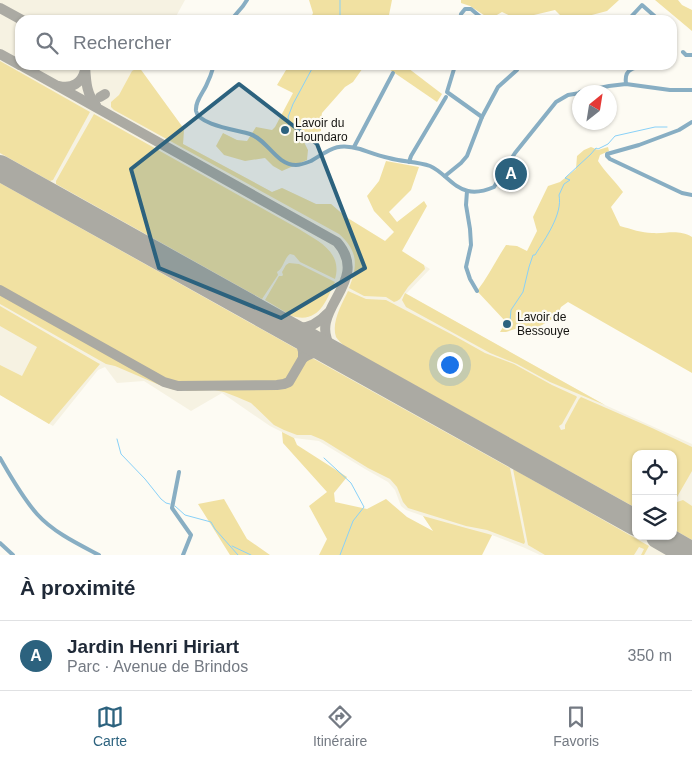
<!DOCTYPE html>
<html lang="fr">
<head>
<meta charset="utf-8">
<style>
  :root { --surface:#fff; --page:#f6f6f7; --text:#1f2937; --muted:#747a83; --line:#e0e1e3; --accent:#2c627e }
  body { margin:0; font-family:Arial,sans-serif; background:var(--page); color:var(--text) }
  .controls { position:absolute; right:15px; bottom:15px; display:grid; overflow:hidden; border-radius:10px; box-shadow:0 1px 4px #0004 }
  .controls button { width:45px; height:45px; display:grid; place-items:center; padding:0; border:0; border-bottom:1px solid var(--line); background:var(--surface); color:var(--text); font:25px sans-serif }
  .compass { position:absolute; left:572px; top:85px; width:45px; height:45px; border-radius:50%; background:var(--surface); box-shadow:0 1px 4px #0004; rotate:30deg }
  .you { position:absolute; left:449px; top:364px; width:18px; height:18px; margin:-12px; border:4px solid #fff; border-radius:50%; background:#1a73e8; box-shadow:0 0 0 8px #1a73e833 }
  .badge { display:grid; place-items:center; width:32px; height:32px; border-radius:50%; background:var(--accent); color:#fff; font-size:16px; font-weight:700 }
  .pin { position:absolute; translate:-50% -50%; border:2px solid #fff; box-shadow:0 1px 5px #0006 }
  .list { margin:0; padding:0; list-style:none }
  h2 { display:flex; justify-content:space-between; align-items:center; height:65px; margin:0; padding:0 20px; font-size:21px }
  h2 small { font-size:16px; font-weight:400; color:var(--muted) }
  .list li { display:grid; grid-template-columns:32px 1fr auto; gap:15px; align-items:center; box-sizing:border-box; height:70px; padding:0 20px; border-top:1px solid var(--line) }
  .list b { display:block; font-size:19px; white-space:nowrap }
  .list p { margin:0; font-size:16px; white-space:nowrap; color:var(--muted) }
  .list em { font-size:16px; font-style:normal; color:var(--muted) }
  .icon { flex:none; width:28px; height:28px; fill:none; stroke:currentColor; stroke-width:2; stroke-linecap:round; stroke-linejoin:round }
  .map { position:relative; flex:none; width:692px; height:555px; overflow:hidden }
  .search { position:absolute; background:var(--surface); box-shadow:0 1px 4px #0004; left:15px; right:15px; top:15px; height:55px; display:flex; align-items:center; gap:12px; box-sizing:border-box; padding:0 18px; border-radius:15px; color:var(--muted); font-size:19px }
  .sheet { height:135px; background:var(--surface) }
  nav { display:flex; justify-content:space-around; align-items:center; box-sizing:border-box; height:70px; border-top:1px solid var(--line); background:var(--surface); font-size:14px; color:var(--muted) }
  nav a { display:grid; justify-items:center; gap:2px }
  nav .on { color:var(--accent) }
  .map>svg:first-child { display:block }
  .built { fill:#f6f2e2; fill-rule:evenodd }
  .green { fill:#f1e1a2 }
  .lines { fill:none; stroke-linecap:round; stroke-linejoin:round }
  .stream { stroke:#89d1f8; stroke-width:1 }
  .taxiway { stroke:#abaaa3; stroke-width:10 }
  .runway { stroke:#abaaa3; stroke-width:26 }
  .minor { stroke:#88aec3; stroke-width:4 }
  .marked { fill:#2c627e; fill-opacity:0.2; stroke:#2c627e; stroke-width:4; stroke-linejoin:round }
  .poi-dot { fill:#2c627e; stroke:#fdfbf3; stroke-width:2 }
  .labels { text-anchor:middle; stroke-width:4.5; stroke-linejoin:round; paint-order:stroke }
  .poi-label { font-size:12px; fill:#151411; stroke:#fdfbf3; text-anchor:start }
</style>
</head>
<body>
<div class="map">
<svg width="692" height="555" viewBox="0 0 692 555">
  <rect width="100%" height="100%" fill="#fdfbf3"/>
  <!-- built -->
  <path class="built" d="M0 0H185L174 20H20V65H142L139 68 184 129 183 144 272 192 282 188 316 204H331L346 217 430 269 406 294 605 405 692 444V555H540L525 548 492 535 482 555 434 532 423 516 406 510 401 506 395 490 388 482 365 469 319 441 294 438 270 426 222 393 191 411 144 381 117 383 105 367 98 370 53 426 0 395ZM636 454H673V536H636Z"/>
  <!-- green -->
  <g class="green">
    <polygon points="309,0 392,0 388,20 310,20 313,13"/>
    <polygon points="461,0 619,0 607,11 588,16 585,20 565,20 555,10 517,19 502,12 490,19 470,6 461,3"/>
    <polygon points="655,0 678,0 682,5 692,10 692,31"/>
    <polygon points="0,61 90,112 53,180 50,181 0,153"/>
    <polygon points="289,65 365,65 353,82 345,87 322,113 321,119 321,131 302,138 308,150 307,160 282,171 273,166 265,158 245,161 224,155 216,146 223,133 237,140 247,141 256,127 272,130 275,127 293,93 277,85"/>
    <polygon points="383,65 404,65 442,94 437,102"/>
    <path d="M139 67 184 129 183 144 272 192 282 188 316 204H331L346 217 385 241 394 232 374 211 367 196 379 181 386 161 419 167 411 190 389 212 397 222 424 201 427 206 402 251 424 265 425 269 408 287 400 299 397 301 394 302 386 297 364 296 349 288C358 265 358 251 339 234L114 110 111 107V102L119 95 132 71Z"/>
    <path d="M94 114 299 229C318 241 343 252 335 279L300 262 294 255 290 254C284 258 284 268 277 272L278 275 262 299 56 184V181Z"/>
    <path d="M591 147 598 150 608 147 609 151 600 155 598 161C605 172 615 181 623 192L611 207 620 226C631 229 642 233 652 233 667 234 678 229 692 237V373L568 302 561 307 557 316 532 331 518 328 506 332H500L506 322 477 291C488 277 496 260 506 245L517 246 527 251 537 231 533 217 548 186 560 182 576 169 577 156 584 150Z"/>
    <path d="M0 183 295 348 300 351C301 359 292 378 285 382 283 383 278 383 276 383L179 384 173 383 162 378 0 288Z"/>
    <path d="M289 263 299 264 335 282C326 301 319 324 292 316L265 300 279 276H282L283 275 282 272 286 265Z"/>
    <path d="M348 291 366 299 386 300 451 334 485 353 514 364 552 385 576 396 577 397 562 424 559 426 561 430 565 429V425L579 399 581 397 652 428 692 447V471L673 504V454H636V508L344 346C341 343 338 340 336 337 331 322 342 304 348 291Z"/>
    <polygon points="0,292 164,384 175,388 174,390 157,384 115,366 106,364 0,304"/>
    <polygon points="405,293 605,405 550,382 517,364 490,353 406,307 402,300"/>
    <polygon points="0,306 98,363 100,364 49,424 0,395 0,365 22,376 37,347 0,326"/>
    <path d="M308 358 314 359 510 468 525 542 524 544 487 530 466 526 408 508 403 502 397 487 390 479 368 468 323 440 311 435H297L284 430 274 425 251 403 237 397 224 392 214 390 187 391 184 388 284 387C297 381 297 364 308 358Z"/>
    <polygon points="282,432 294,438 297,445 347,477 334,493 335,502 367,509 386,499 407,517 433,531 423,516 466,528 492,535 482,555 319,555 327,539 309,506 327,492 283,443"/>
    <polygon points="513,469 649,546 644,555 641,555 644,549 639,547 634,555 545,555 528,545"/>
    <polygon points="224,499 247,539 270,555 230,555 198,504"/>
    <polygon points="683,500 692,506 692,540 673,529 673,507 677,502"/>
  </g>
  <g class="lines">
    <!-- stream -->
    <g class="stream">
      <polyline points="340,20 340,0"/>
      <path d="M285 130C289 126 290 122 288 117L293 104 314 65"/>
      <path d="M508 323 510 321 511 310 523 292 529 267 533 255H535C545 239 563 214 559 195L564 184 570 180 565 178 591 154 596 148 598 149 608 144 615 136 655 127H667"/>
      <polyline points="117,439 121,454 145,479 161,499 166,503 170,504"/>
      <polyline points="324,458 351,483 364,507 353,521 340,555"/>
      <polyline points="175,506 185,515 211,522 215,529 238,555"/>
      <polyline points="232,546 251,555"/>
    </g>
    <!-- taxiway -->
    <g class="taxiway">
      <polyline points="0,8 22,20"/>
      <polyline points="0,54 20,65"/>
      <path d="M20 65 337 242C373 283 304 310 332 349 335 353 339 356 343 360"/>
      <path d="M85 65C86 80 86 94 96 105"/>
      <path d="M59 86C72 89 82 83 85 70"/>
      <polyline points="100,97 105,94"/>
      <polyline points="0,290 164,382 178,386 277,385 284,384 289,382 303,358 303,351 300,341 297,336 285,328"/>
      <path d="M285 326C302 332 317 325 328 313"/>
      <path d="M303 358C315 350 324 351 337 357"/>
    </g>
    <!-- runway -->
    <g class="runway">
      <polyline points="0,168 636,523"/>
      <polyline points="659,536 692,555"/>
    </g>
    <!-- minor -->
    <g class="minor">
      <polyline points="231,20 243,6 247,0"/>
      <polyline points="460,20 461,14 465,9 471,9 484,20"/>
      <polyline points="628,20 642,5 659,20"/>
      <polyline points="683,52 686,55 692,55"/>
      <path d="M214 65C212 72 209 80 206 86 202 94 195 102 196 111 198 125 238 130 250 134 268 140 276 165 296 165 301 165 306 163 311 161 330 150 336 142 360 149 369 152 379 156 389 158 402 162 417 161 430 166 444 172 453 188 468 191 476 193 487 190 494 187L515 153 556 102 568 95 580 93"/>
      <polyline points="454,69 447,92 482,117"/>
      <path d="M626 84C624 69 632 69 644 65"/>
      <polyline points="580,92 609,86 626,84 670,90 692,90"/>
      <polyline points="692,122 679,130 639,145 607,154 607,156 610,159 682,193 692,195"/>
      <polyline points="354,147 393,73"/>
      <polyline points="409,162 411,156 446,97"/>
      <polyline points="445,176 461,163 467,156 482,117 498,87 517,70 520,65"/>
      <polyline points="467,191 466,205 470,229 471,245 466,267 470,279 477,291"/>
      <path d="M0 458C11 477 22 497 37 514 53 532 78 544 99 555"/>
      <polyline points="179,472 172,508 191,535 183,555"/>
      <polyline points="0,543 13,555"/>
    </g>
  </g>
  <!-- marked area -->
  <path class="marked" d="M239 84 317 144 365 268 281 318 159 268 131 169Z"/>
  <!-- markers -->
  <g class="poi-dot">
    <circle cx="285" cy="130" r="5"/>
    <circle cx="507" cy="324" r="5"/>
  </g>
  <g class="labels">
    <!-- poi labels -->
    <g class="poi-label">
      <text x="295" y="127">Lavoir du<tspan x="295" dy="14">Houndaro</tspan></text>
      <text x="517" y="321">Lavoir de<tspan x="517" dy="14">Bessouye</tspan></text>
    </g>
  </g>
</svg>
<div class="controls">
<button><svg class="icon" aria-label="locate" viewBox="0 0 24 24"><circle cx="12" cy="12" r="6"/><path d="M12 2v4M12 18v4M2 12h4M18 12h4"/></svg></button>
<button><svg class="icon" aria-label="layers" viewBox="0 0 24 24"><path d="M12 4l9 5-9 5-9-5zM3 14l9 5 9-5"/></svg></button>
</div>
<svg class="compass" viewBox="-18 -18 36 36"><path d="M0-13l5 13h-10z" fill="#e53935"/><path d="M0 13l5-13h-10z" fill="#747a83"/></svg>
<div class="you"></div>
<div class="pin badge" style="left:511px;top:174px">A</div>
<div class="search"><svg class="icon" aria-label="search" viewBox="0 0 24 24"><circle cx="10" cy="10" r="6"/><path d="M15 15l6 6"/></svg>Rechercher</div>
</div>
<section class="sheet">
<h2>À proximité<small></small></h2>
<ul class="list">
<li><span class="badge">A</span><div><b>Jardin Henri Hiriart</b><p>Parc · Avenue de Brindos</p></div><em>350 m</em></li>
</ul>
</section>
<nav>
<a class="on"><svg class="icon" aria-label="map" viewBox="0 0 24 24"><path d="M3 6l6-2 6 2 6-2v14l-6 2-6-2-6 2zM9 4v14M15 6v14"/></svg>Carte</a>
<a><svg class="icon" aria-label="directions" viewBox="0 0 24 24"><path d="M12 3l9 9-9 9-9-9zM9 14v-3h6M13 9l2 2-2 2"/></svg>Itinéraire</a>
<a><svg class="icon" aria-label="saved" viewBox="0 0 24 24"><path d="M7 4h10v16l-5-4-5 4z"/></svg>Favoris</a>
</nav>
</body>
</html>
